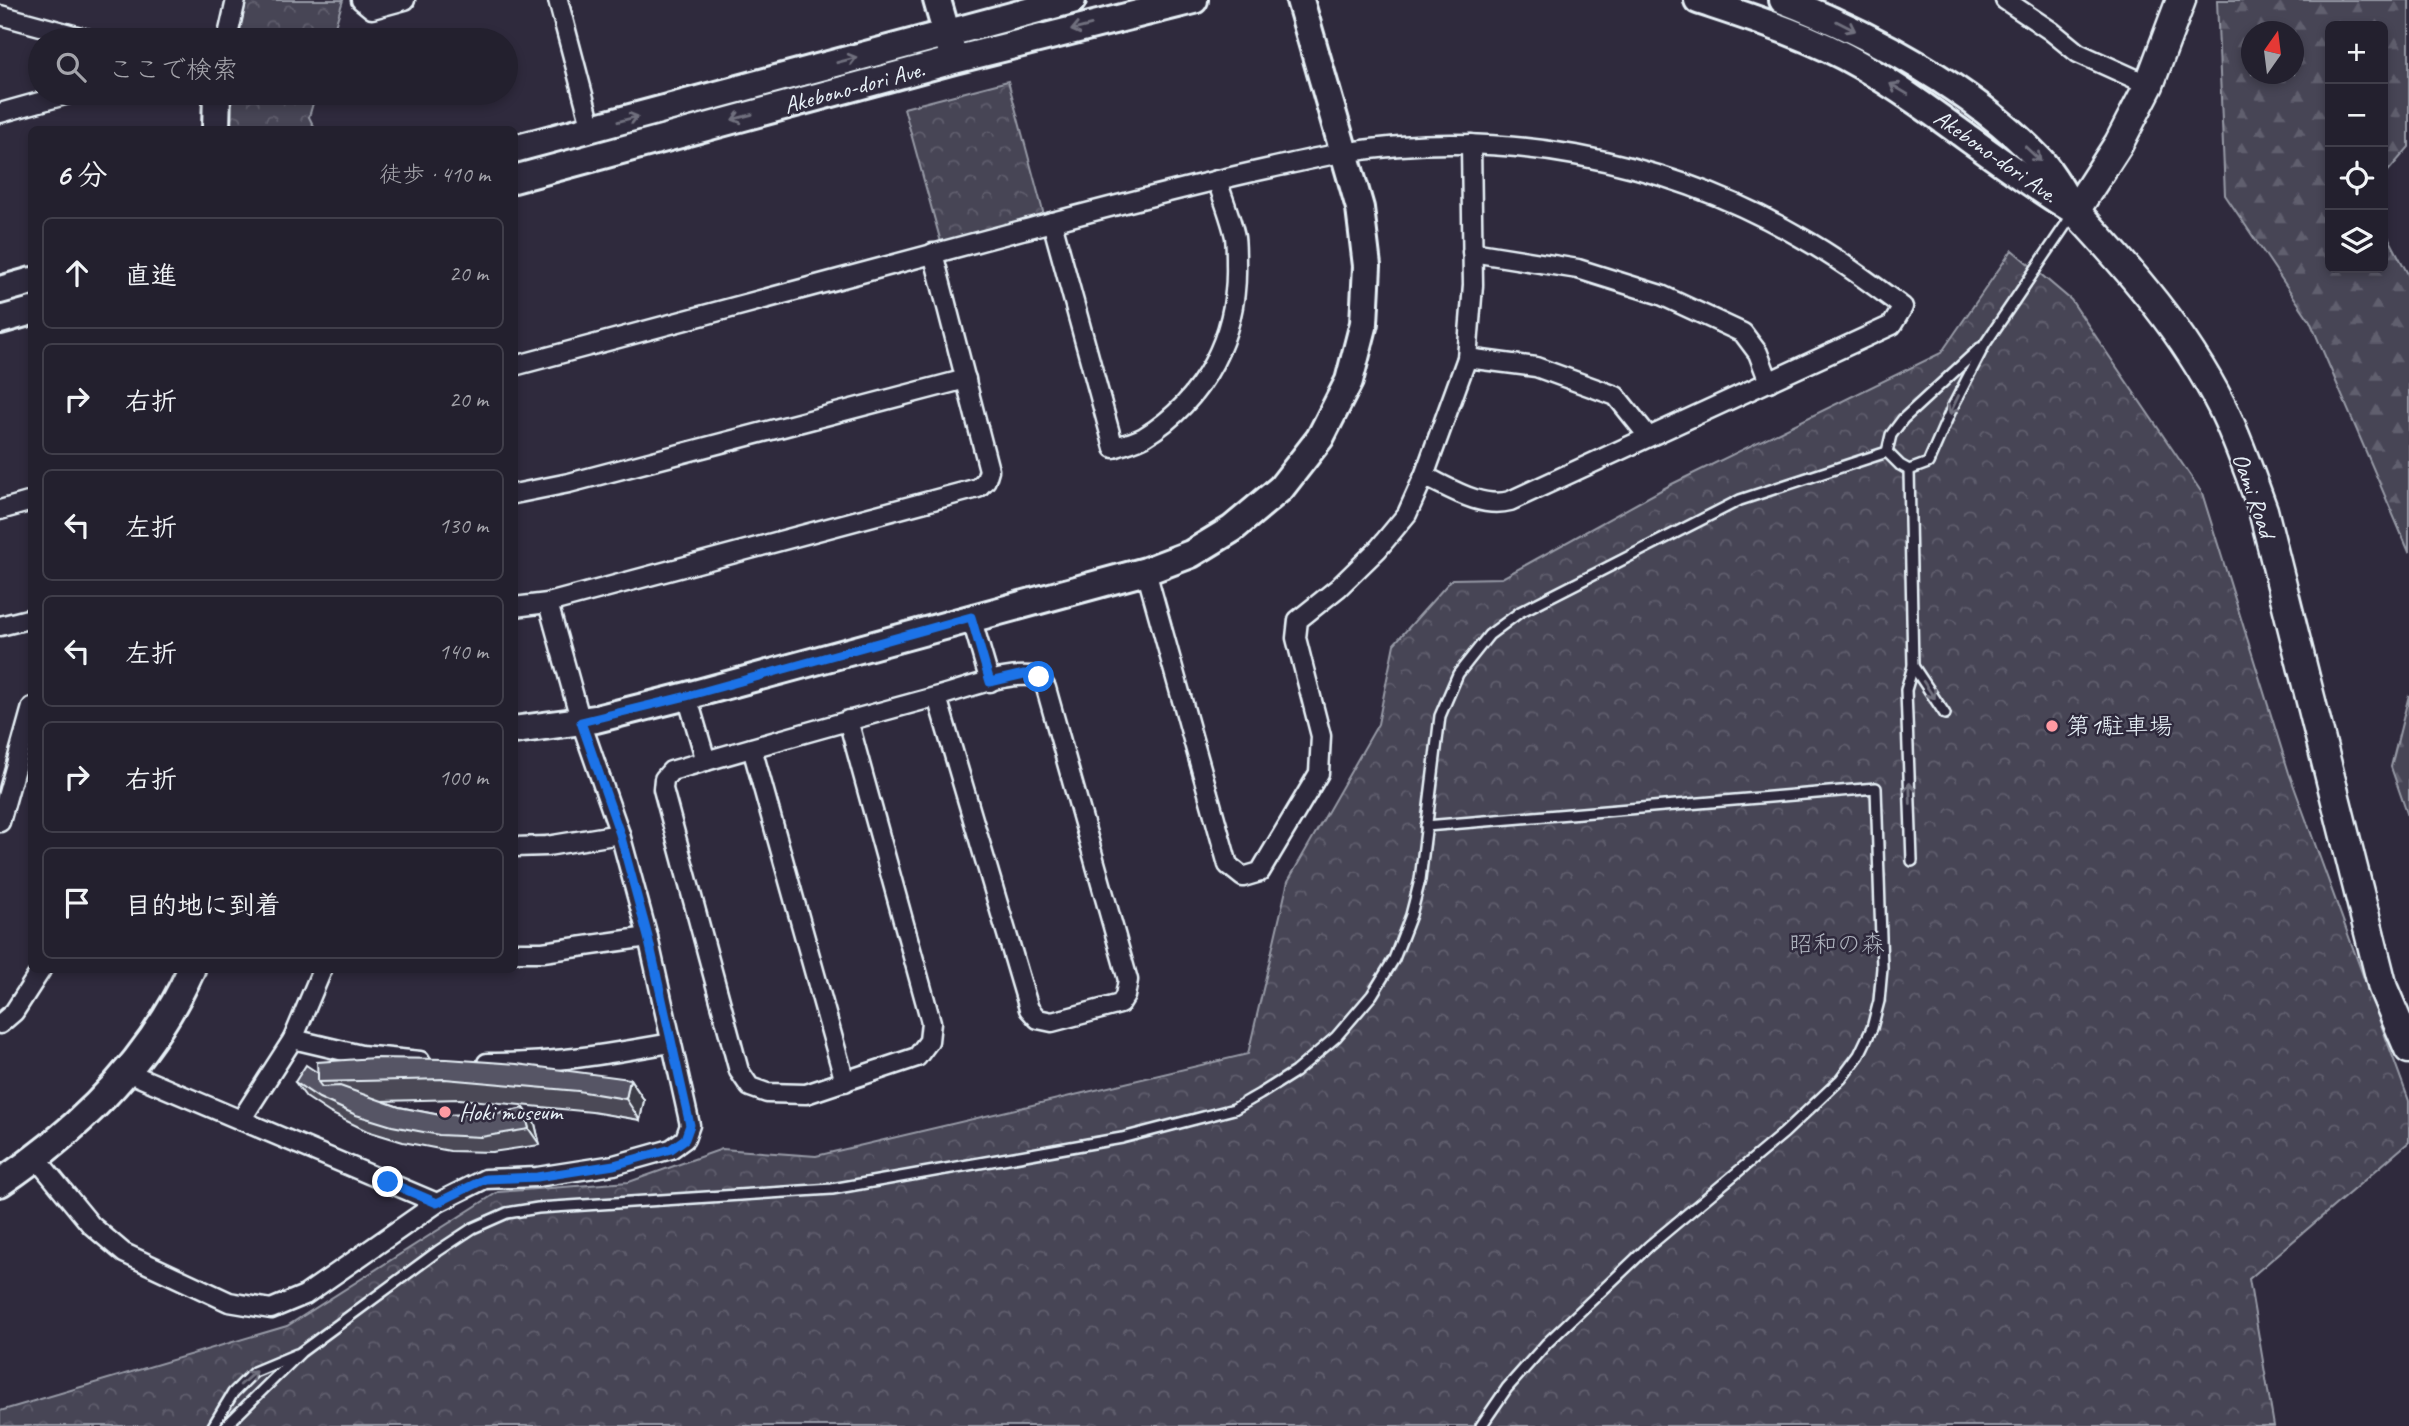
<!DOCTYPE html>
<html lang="ja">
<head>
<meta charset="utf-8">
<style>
  :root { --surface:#23202e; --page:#2f2d3a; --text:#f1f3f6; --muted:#a3a3aa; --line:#403e4a }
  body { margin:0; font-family:Caveat,"Klee One",sans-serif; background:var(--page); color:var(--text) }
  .controls { position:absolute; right:21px; top:21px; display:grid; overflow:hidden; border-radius:10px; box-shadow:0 4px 10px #0003 }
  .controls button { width:63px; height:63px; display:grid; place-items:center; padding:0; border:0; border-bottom:2px solid var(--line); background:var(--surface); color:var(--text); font:35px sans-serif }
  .compass { position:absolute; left:2241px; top:21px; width:63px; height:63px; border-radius:50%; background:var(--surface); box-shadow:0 4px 10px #0003; rotate:14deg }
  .stop { position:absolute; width:21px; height:21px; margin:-16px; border:5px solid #1a73e8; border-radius:50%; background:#fff }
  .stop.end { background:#1a73e8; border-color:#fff; box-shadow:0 2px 7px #0008 }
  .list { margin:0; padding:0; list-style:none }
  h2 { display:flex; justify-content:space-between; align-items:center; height:91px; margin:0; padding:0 28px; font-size:30px }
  h2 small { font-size:23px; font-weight:400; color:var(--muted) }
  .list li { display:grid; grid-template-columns:46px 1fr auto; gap:21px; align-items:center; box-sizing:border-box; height:112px; margin:0 14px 14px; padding:0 14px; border:2px solid var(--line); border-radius:10px }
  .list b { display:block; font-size:26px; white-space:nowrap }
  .list em { font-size:23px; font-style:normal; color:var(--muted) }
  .icon { flex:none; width:38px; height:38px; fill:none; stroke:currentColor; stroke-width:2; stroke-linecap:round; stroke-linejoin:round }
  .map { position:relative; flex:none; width:2409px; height:1426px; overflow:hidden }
  .search { position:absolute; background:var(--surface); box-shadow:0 4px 10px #0003; left:28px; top:28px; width:490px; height:77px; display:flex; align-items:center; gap:18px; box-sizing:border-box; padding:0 24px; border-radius:38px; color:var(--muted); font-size:26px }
  .panel { position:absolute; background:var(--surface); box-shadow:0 4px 10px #0003; left:28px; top:126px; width:490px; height:847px; border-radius:10px }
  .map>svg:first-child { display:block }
  .forest { fill:url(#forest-firs); stroke:#979aa6; stroke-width:2; fill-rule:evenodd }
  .park { fill:url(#park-crowns); stroke:#979aa6; stroke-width:2 }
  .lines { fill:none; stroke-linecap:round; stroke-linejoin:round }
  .lane-casing { stroke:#e8f1f8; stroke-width:14 }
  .street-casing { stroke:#e8f1f8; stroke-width:23 }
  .secondary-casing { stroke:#e8f1f8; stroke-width:32 }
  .primary-casing { stroke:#e8f1f8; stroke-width:33 }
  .lane { stroke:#2f2a3d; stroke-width:9 }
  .street { stroke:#2f2a3d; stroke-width:18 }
  .secondary { stroke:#2f2a3d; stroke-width:26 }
  .primary { stroke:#2f2a3d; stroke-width:28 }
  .wall { fill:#4b4957; stroke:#e8f1f8; stroke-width:2 }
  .shaded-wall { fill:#3d3c47; stroke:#e8f1f8; stroke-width:2 }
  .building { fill:#575565; stroke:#e8f1f8; stroke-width:2 }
  .oneway { stroke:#70707e }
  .route { stroke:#1a73e8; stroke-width:9 }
  .poi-dot { fill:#ff9aa2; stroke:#2f2a3d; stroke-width:2.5 }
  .labels { text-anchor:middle; stroke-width:5; stroke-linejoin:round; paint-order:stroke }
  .street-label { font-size:24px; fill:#e8f1f8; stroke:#2f2a3d }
  .poi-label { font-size:24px; fill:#e8f1f8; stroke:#2f2a3d; text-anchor:start }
  .park-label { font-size:24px; fill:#afb4bf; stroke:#2f2a3d }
</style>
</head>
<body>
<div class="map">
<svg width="2409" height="1426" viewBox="0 0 2409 1426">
  <defs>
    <pattern id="forest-firs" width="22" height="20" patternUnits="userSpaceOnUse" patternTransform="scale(1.75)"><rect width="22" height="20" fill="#464455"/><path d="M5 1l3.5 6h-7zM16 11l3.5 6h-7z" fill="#615f6e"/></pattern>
    <pattern id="park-crowns" width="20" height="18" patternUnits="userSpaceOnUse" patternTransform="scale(1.75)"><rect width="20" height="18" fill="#464455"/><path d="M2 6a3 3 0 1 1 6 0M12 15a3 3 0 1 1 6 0" fill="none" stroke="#615f6e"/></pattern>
  </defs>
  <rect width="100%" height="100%" fill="#2f2a3d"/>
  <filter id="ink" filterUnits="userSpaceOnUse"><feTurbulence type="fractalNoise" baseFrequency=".0143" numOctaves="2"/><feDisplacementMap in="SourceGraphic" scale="14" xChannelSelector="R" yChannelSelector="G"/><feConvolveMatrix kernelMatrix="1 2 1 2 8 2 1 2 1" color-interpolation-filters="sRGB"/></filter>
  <g filter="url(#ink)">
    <!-- forest -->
    <g class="forest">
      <path d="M2217 0H2409V147L2383 177V26H2330V268H2383V227L2409 276V552L2310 321 2225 195ZM2252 32H2294V74H2252Z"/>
      <polygon points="2409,695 2409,819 2391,767"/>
    </g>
    <!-- park -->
    <g class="park">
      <polygon points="246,0 343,0 331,40 236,40"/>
      <polygon points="1008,81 1045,219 942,246 904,108"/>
      <polygon points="224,93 316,93 309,117 315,129 223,130"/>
      <polygon points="2012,250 2071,300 2202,493 2289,773 2409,1101 2409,1142 2249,1279 2274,1426 0,1426 0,1411 287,1326 498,1192 629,1182 722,1149 816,1156 1248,1054 1288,881 1378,724 1394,644 1452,579 1502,578 1672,484 1941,353"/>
    </g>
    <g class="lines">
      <!-- lane casing -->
      <g class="lane-casing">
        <g id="lane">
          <polyline points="1887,452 1900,465 1909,470 1928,463 1952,408 1985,344 2073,214"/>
          <polyline points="1887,452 1891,435 1903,419 1980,348"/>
          <polyline points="1909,470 1913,666 1906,690 1912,861"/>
          <polyline points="1913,666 1945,714"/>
          <polyline points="1426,826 1876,788 1882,968 1879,1001 1872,1028 1859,1055 1841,1079 1784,1133 1649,1246 1547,1343 1507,1388 1481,1426"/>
          <polyline points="213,1426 233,1393 254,1372 297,1354"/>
          <polyline points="226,1426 301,1352 438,1251 473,1228 507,1213 538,1208 832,1189 1122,1138 1234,1109 1260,1094 1295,1072 1336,1037 1372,995 1394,959 1411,915 1420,880 1440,716 1458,674 1489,635 1520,612 1740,500 1887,452"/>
        </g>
      </g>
      <!-- street casing -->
      <g class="street-casing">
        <g id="street">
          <polyline points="361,0 372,9 405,0"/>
          <polyline points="558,0 592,129"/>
          <polyline points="2005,0 2051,31 2078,53 2149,85"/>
          <polyline points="0,15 92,40"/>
          <polyline points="227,40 236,0"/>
          <polyline points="0,113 72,93"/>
          <path d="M1052 222 1114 448C1124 444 1135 442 1144 437 1205 400 1238 334 1236 264 1236 255 1236 245 1235 237 1231 218 1223 199 1217 180"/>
          <polyline points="1472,252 1578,269 1661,295 1743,333 1758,353 1769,382"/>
          <polyline points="1467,358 1536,367 1616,396 1648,436"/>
          <path d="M514 366C684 320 853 274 1022 230 1105 208 1187 186 1271 168 1294 163 1318 157 1342 153 1498 127 1664 158 1800 237 1836 257 1869 282 1903 307L1892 325 1510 501C1481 509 1450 488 1424 476"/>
          <polyline points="514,494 569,483 966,379"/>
          <polyline points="0,510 32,501"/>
          <polyline points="1146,571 1228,865 1243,877 1260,872 1319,773 1321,736 1296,638 1298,620 1338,588 1378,549 1407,514 1424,476 1467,358 1473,285 1471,144"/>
          <polyline points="514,607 548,603 978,488 986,480 989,470 933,253"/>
          <polyline points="971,617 990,682"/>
          <polyline points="0,626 32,618"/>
          <polyline points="687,696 706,761"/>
          <path d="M848 720 931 1022 929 1041 917 1057 806 1094 767 1093 750 1087 739 1071 663 789 664 779 671 771C758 746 846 721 935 697 968 689 1005 671 1039 677L1046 688 1128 980 1125 996 1120 1004 1052 1022 1038 1019 1029 1009 937 697"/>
          <polyline points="752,748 845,1082"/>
          <polyline points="0,822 32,707"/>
          <polyline points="514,847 547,846 620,834"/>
          <polyline points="514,952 543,952 648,937"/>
          <polyline points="0,1024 14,1012 41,970"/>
          <polyline points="293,1039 361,1055 420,1061"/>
          <path d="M487 1063C550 1064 609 1054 671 1043"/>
          <polyline points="127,1072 437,1203"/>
          <polyline points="241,1120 293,1039 322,970"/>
          <polyline points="36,1158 91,1225 124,1253 229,1302 271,1309 305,1295 437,1203 485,1179 537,1177 614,1165 671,1149 685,1139 690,1125 648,937 620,834 581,722 548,603"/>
        </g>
      </g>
      <!-- secondary casing -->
      <g class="secondary-casing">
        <g id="secondary">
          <polyline points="937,0 951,49"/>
          <path d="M1698 0C1752 18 1810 36 1860 65 1935 109 2001 167 2075 211"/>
          <path d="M1783 0C1873 35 1973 89 2040 160 2052 173 2061 190 2070 204"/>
          <polyline points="216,130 217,93"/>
          <polyline points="514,149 1072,0"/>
          <polyline points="514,179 954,60 1194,0"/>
          <polyline points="0,290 32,281"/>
          <polyline points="0,320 32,311"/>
          <polyline points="514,730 596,719 687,696 1146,571 1191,554 1232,529 1281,488 1320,438 1349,381 1364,323 1367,266 1360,208 1300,0"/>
          <path d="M0 1183C80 1129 151 1059 191 970"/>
        </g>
      </g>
      <!-- primary casing -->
      <g class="primary-casing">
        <path id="primary" d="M2181 0 2149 85 2119 143 2075 211C2131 271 2184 332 2221 405 2238 438 2250 475 2263 510L2383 988 2409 1049"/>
      </g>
      <!-- lane -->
      <use href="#lane" class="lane"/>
      <!-- street -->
      <use href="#street" class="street"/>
      <!-- secondary -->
      <use href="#secondary" class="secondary"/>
      <!-- primary -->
      <use href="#primary" class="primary"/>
    </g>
    <!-- wall -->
    <polygon class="wall" points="318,1073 630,1079 644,1100 640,1120 592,1112 460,1099 382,1101 399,1107 440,1115 498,1114 524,1108 535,1124 540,1145 492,1152 450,1151 403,1142 367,1131 330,1113 306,1097 295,1082"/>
    <!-- shaded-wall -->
    <g class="shaded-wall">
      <polygon points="630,1079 644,1100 640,1120 626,1099"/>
      <polygon points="524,1108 535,1124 540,1145 529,1129"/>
    </g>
    <!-- building -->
    <g class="building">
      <polygon points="374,1058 447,1059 517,1064 630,1079 626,1099 578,1091 445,1079 318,1082 317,1062"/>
      <polygon points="306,1065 318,1073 318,1082 322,1087 340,1086 399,1107 440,1115 498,1114 524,1108 529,1129 481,1137 439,1135 392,1126 356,1115 319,1098 295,1082"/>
    </g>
    <!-- one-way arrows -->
    <defs><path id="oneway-shaft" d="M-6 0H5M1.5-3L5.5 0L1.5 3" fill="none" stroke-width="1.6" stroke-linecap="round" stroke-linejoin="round" transform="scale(1.75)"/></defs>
    <g class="oneway">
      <use href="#oneway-shaft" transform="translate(1846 26) rotate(27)"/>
      <use href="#oneway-shaft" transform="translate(1081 28) rotate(166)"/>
      <use href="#oneway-shaft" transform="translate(847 60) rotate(-15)"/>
      <use href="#oneway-shaft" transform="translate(1899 89) rotate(-149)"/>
      <use href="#oneway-shaft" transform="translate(742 117) rotate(165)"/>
      <use href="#oneway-shaft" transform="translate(628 119) rotate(-15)"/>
      <use href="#oneway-shaft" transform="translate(2033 154) rotate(43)"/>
      <use href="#oneway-shaft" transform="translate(1954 405) rotate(116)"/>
      <use href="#oneway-shaft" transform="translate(1929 690) rotate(56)"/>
      <use href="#oneway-shaft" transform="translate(1910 793) rotate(-92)"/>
      <use href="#oneway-shaft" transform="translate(248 1378) rotate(-42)"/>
    </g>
  </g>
  <g class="lines" filter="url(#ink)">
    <!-- route -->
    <polyline class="route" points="388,1182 437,1203 485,1179 537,1177 614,1165 671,1149 685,1139 690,1125 648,937 620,834 581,722 687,696 971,617 990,682 1024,674 1039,677"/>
  </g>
  <!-- markers -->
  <g class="poi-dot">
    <circle cx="2052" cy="726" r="7"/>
    <circle cx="445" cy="1112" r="7"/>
  </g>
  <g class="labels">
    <!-- street labels -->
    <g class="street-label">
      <text transform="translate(854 87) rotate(-15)" y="8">Akebono-dori Ave.</text>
      <text transform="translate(1996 156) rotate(35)" y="8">Akebono-dori Ave.</text>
      <text transform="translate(2254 495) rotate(71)" y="8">Oami Road</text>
    </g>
    <!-- poi labels -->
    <g class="poi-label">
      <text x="2066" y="734">第1駐車場</text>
      <text x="459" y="1120">Hoki museum</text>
    </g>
    <!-- park labels -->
    <g class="park-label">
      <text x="1837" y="952">昭和の森</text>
    </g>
  </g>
</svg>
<div class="controls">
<button>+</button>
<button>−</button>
<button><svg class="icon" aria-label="locate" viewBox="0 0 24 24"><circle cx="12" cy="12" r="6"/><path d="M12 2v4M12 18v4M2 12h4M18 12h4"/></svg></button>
<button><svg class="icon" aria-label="layers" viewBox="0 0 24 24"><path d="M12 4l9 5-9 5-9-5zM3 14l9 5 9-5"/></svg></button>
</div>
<svg class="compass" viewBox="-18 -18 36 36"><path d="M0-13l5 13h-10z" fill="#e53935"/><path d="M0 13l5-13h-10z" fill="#a3a3aa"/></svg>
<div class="stop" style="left:1039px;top:677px"></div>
<div class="stop end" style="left:388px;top:1182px"></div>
<div class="search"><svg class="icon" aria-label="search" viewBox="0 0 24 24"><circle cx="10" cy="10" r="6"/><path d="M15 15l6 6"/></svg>ここで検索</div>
<section class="panel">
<h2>6 分<small>徒歩 · 410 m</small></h2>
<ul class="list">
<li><svg class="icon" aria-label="ahead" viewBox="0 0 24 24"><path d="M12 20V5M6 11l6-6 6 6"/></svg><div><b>直進</b></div><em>20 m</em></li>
<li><svg class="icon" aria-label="right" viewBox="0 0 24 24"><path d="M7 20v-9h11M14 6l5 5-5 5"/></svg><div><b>右折</b></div><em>20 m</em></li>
<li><svg class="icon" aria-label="left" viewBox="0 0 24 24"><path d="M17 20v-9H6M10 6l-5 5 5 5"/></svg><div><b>左折</b></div><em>130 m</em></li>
<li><svg class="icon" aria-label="left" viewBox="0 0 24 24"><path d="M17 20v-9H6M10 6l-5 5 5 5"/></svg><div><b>左折</b></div><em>140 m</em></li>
<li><svg class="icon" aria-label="right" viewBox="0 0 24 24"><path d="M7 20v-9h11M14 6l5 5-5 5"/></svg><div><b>右折</b></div><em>100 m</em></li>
<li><svg class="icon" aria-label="arrive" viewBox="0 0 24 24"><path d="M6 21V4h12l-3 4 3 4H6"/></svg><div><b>目的地に到着</b></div></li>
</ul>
</section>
</div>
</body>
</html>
